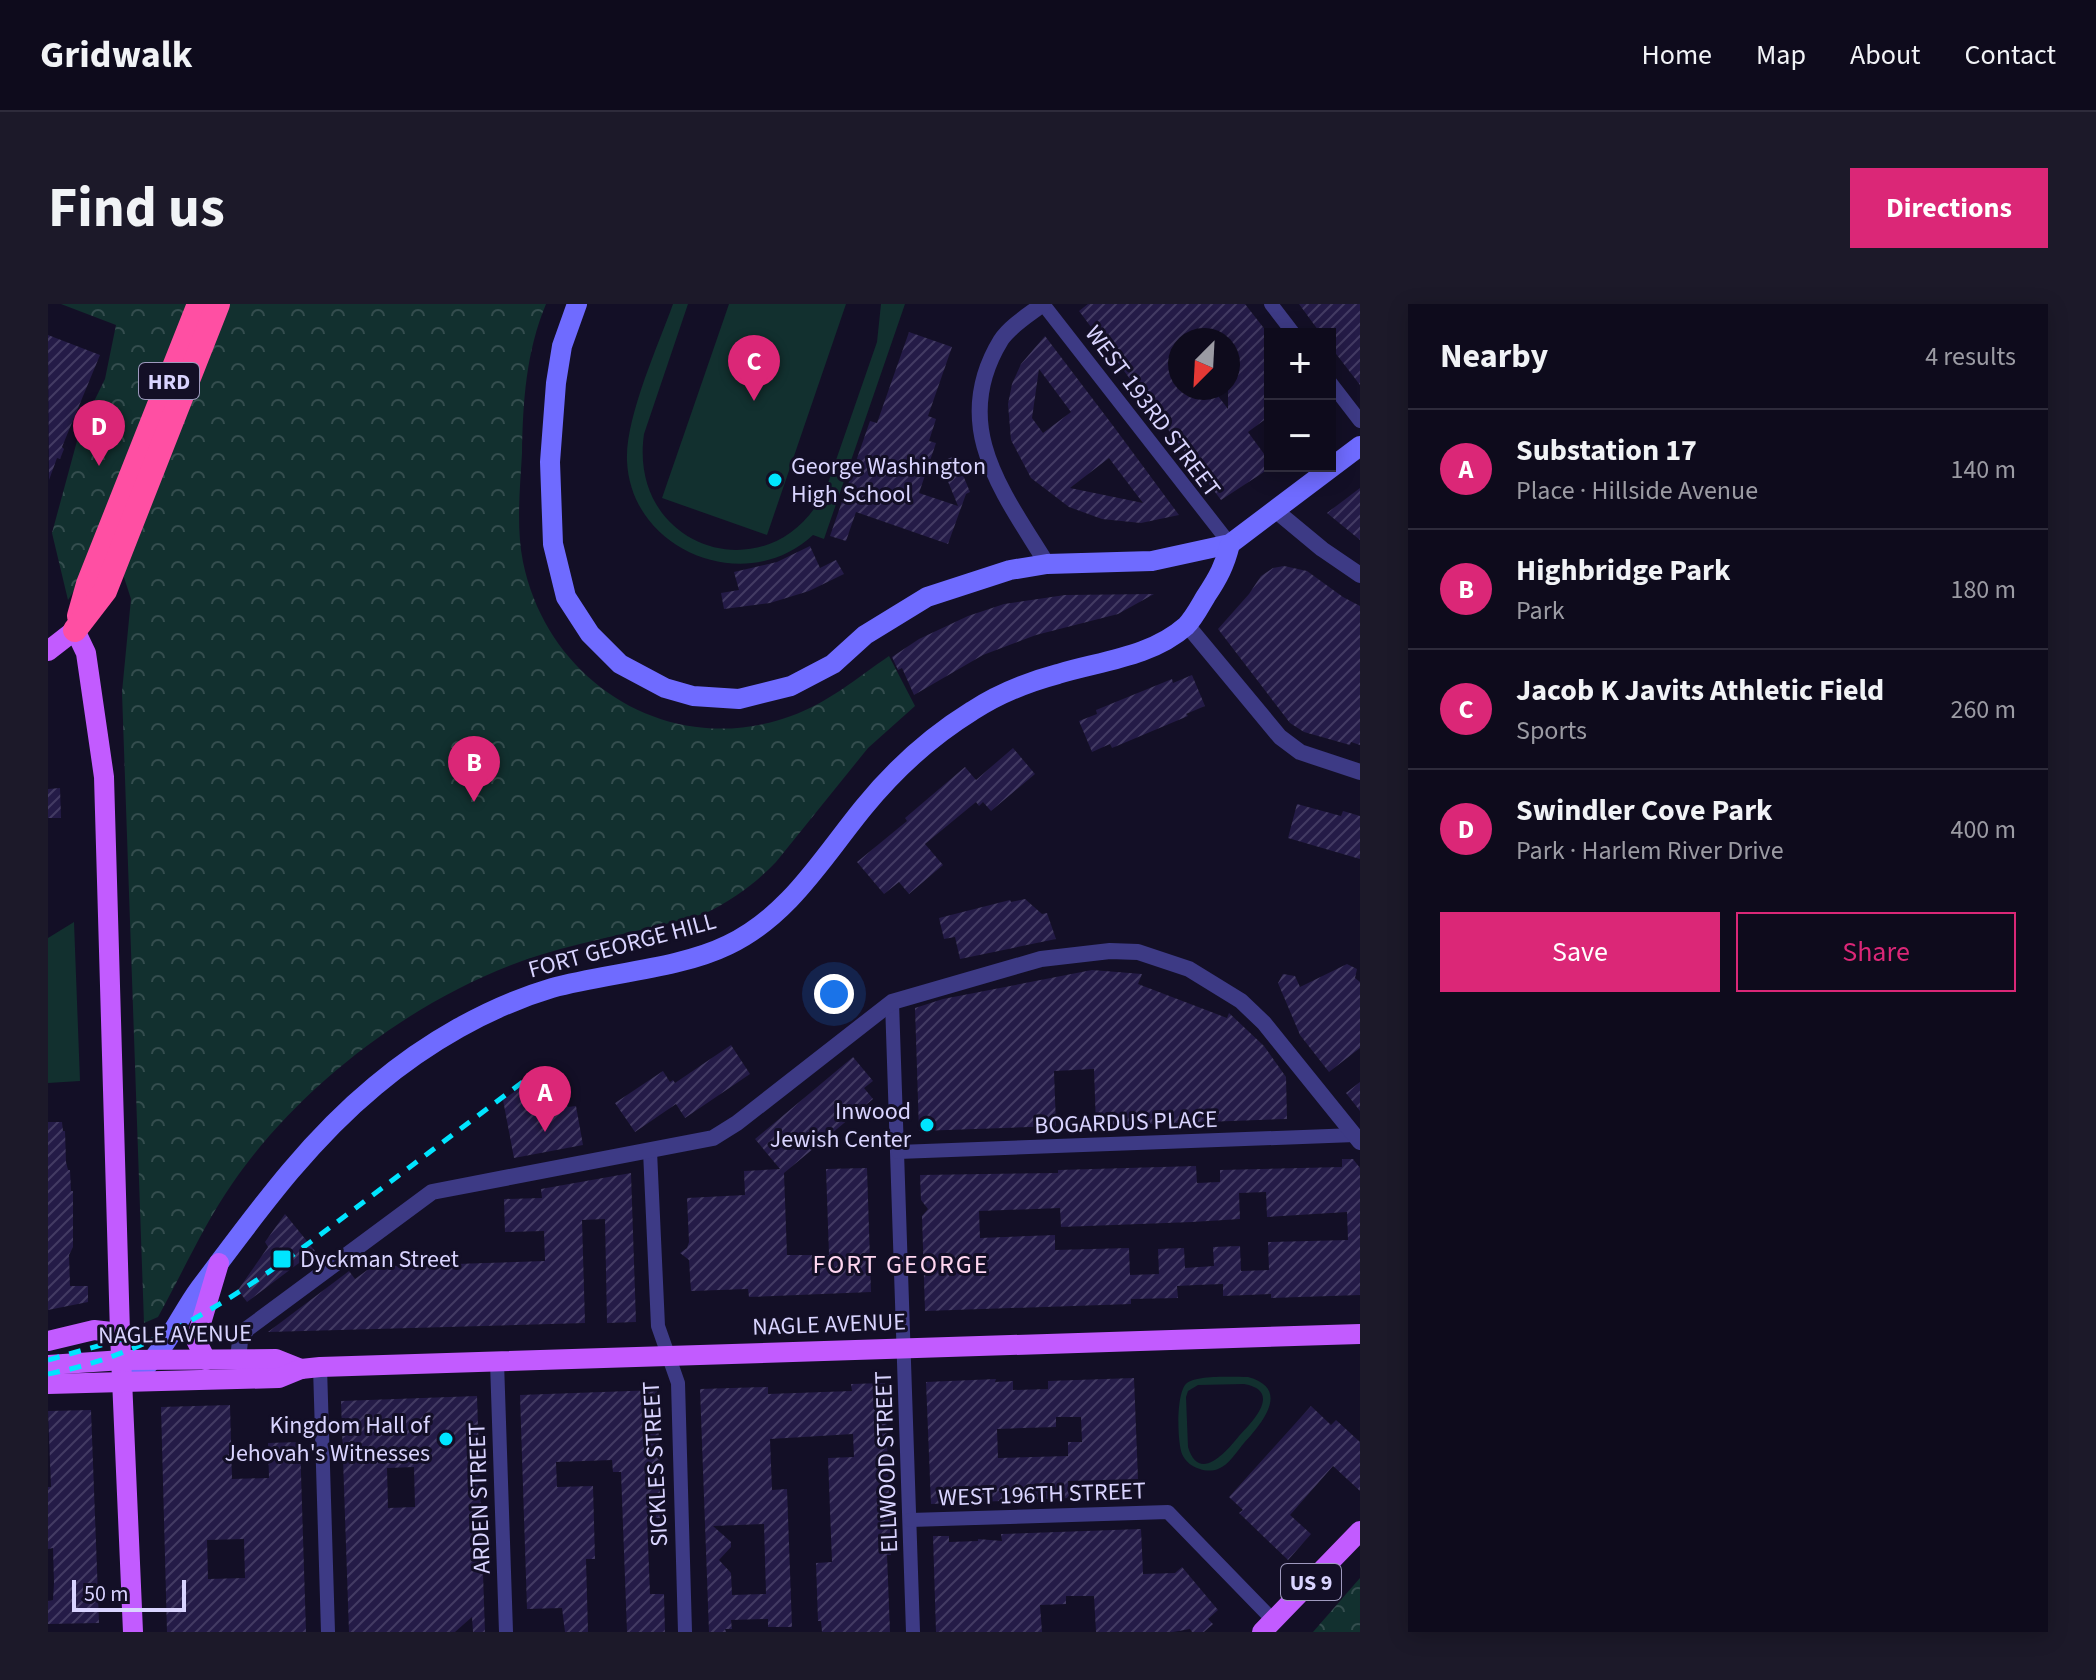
<!DOCTYPE html>
<html lang="en">
<head>
<meta charset="utf-8">
<style>
  :root { --surface:#0e0b1c; --page:#1c1929; --text:#f1f3f6; --muted:#9b9ba3; --line:#2e2b3b; --accent:#db2777 }
  body { margin:0; font-family:"Source Sans 3",sans-serif; background:var(--page); color:var(--text) }
  .controls { position:absolute; right:24px; top:24px; display:grid; overflow:hidden; border-radius:0px; box-shadow:0 4px 20px #0003 }
  .controls button { width:72px; height:72px; display:grid; place-items:center; padding:0; border:0; border-bottom:2px solid var(--line); background:var(--surface); color:var(--text); font:40px sans-serif }
  .compass { position:absolute; left:1120px; top:24px; width:72px; height:72px; border-radius:50%; background:var(--surface); box-shadow:0 4px 20px #0003; rotate:204deg }
  .scale { position:absolute; left:24px; bottom:20px; width:114px; box-sizing:border-box; padding-left:8px; border:4px solid #d9d4ff; border-top:0; font-size:22px; line-height:28px; white-space:nowrap; color:#d9d4ff; -webkit-text-stroke:6px #130f26; paint-order:stroke }
  .you { position:absolute; left:786px; top:690px; width:28px; height:28px; margin:-20px; border:6px solid #fff; border-radius:50%; background:#1a73e8; box-shadow:0 0 0 12px #1a73e833 }
  .badge { display:grid; place-items:center; width:52px; height:52px; border-radius:50%; background:var(--accent); color:#fff; font-size:26px; font-weight:700 }
  .pin { position:absolute; translate:-50% -66px; filter:drop-shadow(0 2px 4px #0008) }
  .pin::after { content:''; position:absolute; top:42px; width:28px; height:24px; background:inherit; clip-path:polygon(0 0,100% 0,50% 100%) }
  .list { margin:0; padding:0; list-style:none }
  h2 { display:flex; justify-content:space-between; align-items:center; height:104px; margin:0; padding:0 32px; font-size:34px }
  h2 small { font-size:26px; font-weight:400; color:var(--muted) }
  .list li { display:grid; grid-template-columns:52px 1fr auto; gap:24px; align-items:center; box-sizing:border-box; height:120px; padding:0 32px; border-top:2px solid var(--line) }
  .list b { display:block; font-size:30px; white-space:nowrap }
  .list p { margin:0; font-size:26px; white-space:nowrap; color:var(--muted) }
  .list em { font-size:26px; font-style:normal; color:var(--muted) }
  .actions { display:flex; gap:16px; padding:24px 32px }
  .actions a { flex:1; padding:18px 0; border:2px solid var(--accent); border-radius:0px; text-align:center; font-size:28px; color:var(--accent) }
  .actions .main { background:var(--accent); color:#fff }
  .map { position:relative; flex:none; width:1312px; height:1328px; overflow:hidden; border-radius:0px }
  header { display:flex; align-items:center; gap:48px; box-sizing:border-box; height:112px; padding:0 40px; background:var(--surface); border-bottom:2px solid var(--line) }
  header strong { font-size:38px }
  nav { display:flex; gap:44px; margin-inline-start:auto; font-size:28px }
  .intro { display:flex; align-items:center; justify-content:space-between; box-sizing:border-box; height:192px; padding:0 48px }
  h1 { margin:0; font-size:56px }
  .button { padding:20px 36px; border-radius:0px; background:var(--accent); color:#fff; font-size:28px; font-weight:700 }
  main { display:flex; gap:48px; padding:0 48px }
  aside { flex:1; background:var(--surface); border-radius:0px; box-shadow:0 4px 20px #0003 }
  .map>svg:first-child { display:block }
  .green { fill:#12302f; fill-rule:evenodd }
  .park { fill:url(#park-crowns) }
  .building { fill:url(#building-hatch); fill-rule:evenodd }
  .lines { fill:none; stroke-linecap:round; stroke-linejoin:round }
  .minor { stroke:#3d3a85; stroke-width:14 }
  .tertiary { stroke:#3d3a85; stroke-width:16 }
  .secondary { stroke:#6f6bff; stroke-width:20 }
  .primary { stroke:#c25bff; stroke-width:20 }
  .motorway { stroke:#ff4fa3; stroke-width:24 }
  .rail { stroke:#00e5ff; stroke-width:5; stroke-dasharray:12 10; stroke-linecap:butt }
  .poi-dot { fill:#00e5ff; stroke:#130f26; stroke-width:3 }
  .labels { text-anchor:middle; stroke-width:6; stroke-linejoin:round; paint-order:stroke }
  .shield { fill:#130f26; stroke:#9e99be; stroke-width:2 }
  .shield-label { font-size:22px; font-weight:bold; fill:#d9d4ff }
  .street-label { font-size:24px; fill:#d9d4ff; stroke:#130f26 }
  .poi-label { font-size:24px; fill:#d9d4ff; stroke:#130f26; text-anchor:start }
  .neighbourhood-label { font-size:26px; letter-spacing:2px; fill:#ffd6f0; stroke:#130f26 }
</style>
</head>
<body>
<header>
<strong>Gridwalk</strong>
<nav><a>Home</a><a>Map</a><a>About</a><a>Contact</a></nav>
</header>
<div class="intro"><h1>Find us</h1><a class="button">Directions</a></div>
<main>
<div class="map">
<svg width="1312" height="1328" viewBox="0 0 1312 1328">
  <defs>
    <pattern id="park-crowns" width="20" height="18" patternUnits="userSpaceOnUse" patternTransform="scale(2)"><rect width="20" height="18" fill="#12302f"/><path d="M2 6a3 3 0 1 1 6 0M12 15a3 3 0 1 1 6 0" fill="none" stroke="#344d4e"/></pattern>
    <pattern id="building-hatch" width="6" height="6" patternUnits="userSpaceOnUse" patternTransform="scale(2)"><rect width="6" height="6" fill="#241b47"/><path d="M-1 1l2-2M0 6l6-6M5 7l2-2" fill="none" stroke="#433b63"/></pattern>
  </defs>
  <rect width="100%" height="100%" fill="#130f26"/>
  <!-- green -->
  <g class="green">
    <path d="M625 0H640L596 130C579 249 730 293 779 182L829 38 833 0H857L776 235 765 231C699 293 583 248 579 157 577 114 610 42 625 0Z"/>
    <polygon points="681,0 798,0 719,231 614,194"/>
    <polygon points="26,618 32,777 0,779 0,634"/>
    <path d="M1200 1073C1244 1085 1213 1120 1196 1139 1189 1147 1181 1161 1170 1165 1165 1167 1157 1167 1152 1165 1144 1163 1137 1157 1134 1150 1129 1137 1128 1087 1139 1079 1149 1071 1186 1073 1200 1073ZM1196 1080C1235 1087 1204 1118 1191 1132 1179 1147 1151 1180 1140 1143L1138 1093 1140 1087 1150 1081Z"/>
  </g>
  <!-- park -->
  <g class="park">
    <polygon points="13,0 144,0 36,271 20,296 4,229 32,126 57,75 68,21"/>
    <path d="M179 0H498C478 48 475 97 474 149 472 184 468 223 475 258 500 380 623 456 743 412 780 399 809 374 841 352L867 402 820 444 728 558C707 580 684 596 658 609 603 626 546 634 492 651 374 688 254 778 184 880 156 920 134 970 110 1013L96 1019 74 388 83 295 74 267Z"/>
    <polygon points="1312,1274 1312,1328 1265,1328"/>
  </g>
  <!-- building -->
  <g class="building">
    <path d="M1040 0H1197L1222 32V107L1217 111 1219 114 1200 128 1222 158V162H1225L1173 196 1031 7ZM1132 36H1180V105L1164 84H1132Z"/>
    <polygon points="1251,0 1312,0 1312,81 1282,42 1282,30 1273,30"/>
    <polygon points="861,28 904,43 880,112 888,115 881,137 888,139 871,189 910,202 892,158 907,152 922,188 918,190 900,240 808,208 798,237 782,232 822,117 829,119"/>
    <polygon points="0,31 52,51 14,143 16,145 12,155 9,154 1,176"/>
    <path d="M997 32 1066 123 1131 211 1093 219 1054 215 1021 203 983 174 963 136 960 100 964 80 973 60ZM991 65 1023 108 995 129 984 114ZM1061 154 1073 170 1095 199 1022 184Z"/>
    <polygon points="1312,184 1312,236 1279,209"/>
    <polygon points="762,242 772,264 788,256 796,270 761,287 722,299 676,305 673,289 691,286 686,268 729,258"/>
    <polygon points="1236,262 1259,267 1295,293 1312,302 1312,441 1303,438 1302,441 1256,428 1242,419 1170,325 1201,290 1213,272 1225,264"/>
    <polygon points="1106,290 1070,310 988,331 935,351 866,391 854,364 850,366 844,353 871,335 920,312 956,300 1017,291"/>
    <polygon points="1144,371 1157,402 1138,410 1140,412 1064,444 1062,440 1044,448 1031,417 1049,410 1048,406 1124,375 1125,379"/>
    <polygon points="965,444 987,470 943,507 935,498 931,502 928,498 877,540 895,561 861,590 851,578 836,590 809,558 859,517 857,514 917,463 928,476"/>
    <polygon points="12,484 13,514 0,514 0,485"/>
    <polygon points="1249,500 1293,512 1295,507 1312,512 1312,555 1240,534"/>
    <polygon points="977,595 994,610 999,609 1008,635 912,655 907,633 896,635 891,614 962,596 963,598"/>
    <polygon points="1299,660 1309,665 1307,674 1312,678 1312,744 1281,768 1252,731 1230,679 1235,670 1247,672 1252,683"/>
    <polygon points="1044,666 1094,670 1090,680 1179,714 1181,709 1216,742 1238,773 1239,815 1048,822 1046,765 1006,767 1008,822 871,827 867,704 895,695"/>
    <polygon points="683,741 702,770 637,814 628,800 587,828 567,799 615,767 622,778 625,776 627,779"/>
    <polygon points="805,753 825,777 816,784 825,795 736,869 739,951 781,951 778,865 819,864 823,988 701,993 700,985 643,987 641,956 632,949 639,944 641,938 639,894 697,891 696,867 732,865 707,835"/>
    <polygon points="498,772 520,803 528,802 535,841 466,854 455,796 477,780 481,785"/>
    <polygon points="1312,778 1312,807 1298,789"/>
    <polygon points="0,818 14,818 15,827 17,827 18,858 20,866 22,866 23,887 25,887 25,943 21,951 22,982 40,982 40,998 0,1006"/>
    <path d="M1294 855H1305L1312 864V991L1223 994V990L1175 992V980L1148 981 1129 982 1130 994 1083 995V1000L877 1007 874 912 880 905 873 896 872 871 1010 869V866L1148 862 1149 879 1172 878V866L1294 863ZM1218 888 1219 913 1299 908 1300 936 1220 938 1221 966 1193 967 1192 942 1165 943 1166 962 1137 964 1136 944 1110 945 1111 970 1082 971 1081 944 1007 946V931L932 934 931 907 1012 904 1013 923 1144 918 1192 915 1191 889Z"/>
    <polygon points="583,869 588,1018 559,1019 557,915 534,916 537,1019 220,1028 301,967 307,975 344,948 344,962 497,957 496,927 457,928 456,895 494,894 493,885"/>
    <polygon points="237,910 267,947 199,998 190,986 220,943 217,938"/>
    <path d="M1086 1074 1090 1175 1020 1177 1021 1194 883 1200 878 1078 948 1075 947 1078 965 1077V1086L1000 1085V1077ZM1008 1113H1033L1034 1138H1020V1152L950 1154 949 1125 1008 1123Z"/>
    <path d="M837 1079 843 1251H839L842 1328H774L773 1317H770L768 1259 784 1258 780 1154 806 1153 805 1130 722 1135 724 1186 739 1185 744 1323H720V1315L683 1316 684 1325H677L678 1328H661L652 1085 720 1083V1090L804 1087 803 1080ZM716 1220 718 1290 684 1291 683 1269 671 1256 683 1243V1238L665 1222Z"/>
    <polygon points="609,1086 614,1214 599,1214 602,1290 616,1290 617,1328 579,1328 573,1168 565,1168 564,1156 508,1158 509,1183 545,1182 547,1255 538,1255 540,1328 517,1328 514,1304 479,1305 472,1091"/>
    <path d="M429 1092 437 1328H425L424 1313 407 1328H301L293 1097ZM366 1163 367 1203 340 1204 339 1164Z"/>
    <path d="M182 1101 184 1175 221 1174 220 1139 252 1138 258 1328H119L113 1103ZM196 1235 197 1274 160 1275 159 1236Z"/>
    <polygon points="1263,1102 1283,1121 1288,1116 1312,1138 1312,1187 1285,1162 1242,1211 1263,1230 1240,1256 1191,1209 1195,1206 1181,1193"/>
    <polygon points="43,1106 51,1319 0,1320 0,1297 5,1296 6,1279 5,1244 0,1245 0,1183 3,1183 0,1107"/>
    <polygon points="1093,1225 1095,1270 1127,1269 1134,1263 1170,1306 1160,1315 1165,1320 1156,1328 1144,1328 1142,1325 1125,1328 1048,1328 1046,1292 1018,1292 1018,1300 992,1301 994,1328 888,1328 885,1232 901,1232 901,1238 930,1237 930,1235 954,1237 953,1230"/>
  </g>
  <g class="lines">
    <!-- minor -->
    <g class="minor">
      <polyline points="995,0 1182,240"/>
      <polyline points="1223,0 1246,30"/>
      <polyline points="1282,78 1312,117"/>
      <polyline points="844,698 865,1328"/>
      <polyline points="602,847 610,1022 630,1079 637,1328"/>
      <polyline points="850,848 1307,831"/>
      <polyline points="449,1058 458,1328"/>
      <polyline points="272,1063 280,1328"/>
      <polyline points="862,1216 1120,1208 1226,1317"/>
    </g>
    <!-- tertiary -->
    <g class="tertiary">
      <path d="M995 0C982 10 962 22 953 36 901 121 954 187 999 260"/>
      <polyline points="1227,206 1274,245 1312,271"/>
      <polyline points="1139,321 1232,433 1252,448 1312,468"/>
      <polyline points="190,1055 192,1037 199,1025 384,888 665,834 689,819 844,698 993,655 1062,647 1090,648 1141,665 1193,697 1216,719 1312,838"/>
    </g>
    <!-- secondary -->
    <g class="secondary">
      <polyline points="529,0 514,42 508,79 502,158 505,240 518,293 542,330 572,360 617,384 645,392 691,395 743,382 785,360 817,331 879,293 962,266 999,260 1104,257 1182,240 1312,142"/>
      <path d="M76 1079C85 1072 96 1065 104 1056 123 1035 135 1007 152 984 207 911 257 840 327 782 378 739 440 703 504 684 558 669 631 665 680 641 741 612 775 553 816 503 847 465 882 433 924 407 950 390 980 378 1010 370 1053 357 1103 353 1138 322 1146 314 1152 302 1158 292 1170 274 1177 261 1182 240"/>
    </g>
    <!-- primary -->
    <g class="primary">
      <polyline points="0,347 27,326 38,349 56,473 72,1029 85,1328"/>
      <polyline points="0,1037 46,1026 72,1029"/>
      <polyline points="158,1056 148,1036 171,959"/>
      <polyline points="0,1061 75,1056 228,1055 253,1065"/>
      <polyline points="0,1080 231,1074 253,1065 272,1063 1312,1030"/>
      <polyline points="1214,1328 1312,1227"/>
    </g>
    <!-- motorway -->
    <g class="motorway">
      <polyline points="31,312 40,280 151,0"/>
      <polyline points="27,326 57,287 170,0"/>
    </g>
    <!-- rail -->
    <g class="rail">
      <polyline points="0,1056 78,1034"/>
      <path d="M0 1070C120 1047 218 972 313 900 375 853 437 806 499 760"/>
    </g>
  </g>
  <!-- markers -->
  <g class="poi-dot">
    <circle cx="727" cy="176" r="8"/>
    <circle cx="879" cy="821" r="8"/>
    <rect x="224" y="945" width="20" height="20" rx="4"/>
    <circle cx="398" cy="1135" r="8"/>
  </g>
  <g class="labels">
    <!-- shield labels -->
    <g class="shield">
      <rect x="91" y="59" width="60" height="36" rx="6"/>
      <rect x="1233" y="1260" width="60" height="36" rx="6"/>
    </g>
    <g class="shield-label">
      <text x="121" y="85">HRD</text>
      <text x="1263" y="1286">US 9</text>
    </g>
    <!-- street labels -->
    <g class="street-label">
      <text transform="translate(1105 107) rotate(53)" y="8">WEST 193RD STREET</text>
      <text transform="translate(574 641) rotate(-15)" y="8">FORT GEORGE HILL</text>
      <text transform="translate(1078 818) rotate(-2)" y="8">BOGARDUS PLACE</text>
      <text transform="translate(781 1020) rotate(-2)" y="8">NAGLE AVENUE</text>
      <text transform="translate(127 1030) rotate(-1)" y="8">NAGLE AVENUE</text>
      <text transform="translate(838 1158) rotate(-92)" y="8">ELLWOOD STREET</text>
      <text transform="translate(607 1160) rotate(-93)" y="8">SICKLES STREET</text>
      <text transform="translate(994 1190) rotate(-2)" y="8">WEST 196TH STREET</text>
      <text transform="translate(431 1194) rotate(-92)" y="8">ARDEN STREET</text>
    </g>
    <!-- poi labels -->
    <g class="poi-label">
      <text x="743" y="170">George Washington<tspan x="743" dy="28">High School</tspan></text>
      <text x="863" y="815" text-anchor="end">Inwood<tspan x="863" dy="28">Jewish Center</tspan></text>
      <text x="252" y="963">Dyckman Street</text>
      <text x="382" y="1129" text-anchor="end">Kingdom Hall of<tspan x="382" dy="28">Jehovah's Witnesses</tspan></text>
    </g>
    <!-- neighbourhood labels -->
    <g class="neighbourhood-label">
      <text x="853" y="969">FORT GEORGE</text>
    </g>
  </g>
</svg>
<div class="controls">
<button>+</button>
<button>−</button>
</div>
<svg class="compass" viewBox="-18 -18 36 36"><path d="M0-13l5 13h-10z" fill="#e53935"/><path d="M0 13l5-13h-10z" fill="#9b9ba3"/></svg>
<div class="scale">50 m</div>
<div class="you"></div>
<div class="pin badge" style="left:497px;top:828px">A</div>
<div class="pin badge" style="left:426px;top:498px">B</div>
<div class="pin badge" style="left:706px;top:97px">C</div>
<div class="pin badge" style="left:51px;top:162px">D</div>
</div>
<aside>
<h2>Nearby<small>4 results</small></h2>
<ul class="list">
<li><span class="badge">A</span><div><b>Substation 17</b><p>Place · Hillside Avenue</p></div><em>140 m</em></li>
<li><span class="badge">B</span><div><b>Highbridge Park</b><p>Park</p></div><em>180 m</em></li>
<li><span class="badge">C</span><div><b>Jacob K Javits Athletic Field</b><p>Sports</p></div><em>260 m</em></li>
<li><span class="badge">D</span><div><b>Swindler Cove Park</b><p>Park · Harlem River Drive</p></div><em>400 m</em></li>
</ul>
<div class="actions"><a class="main">Save</a><a>Share</a></div>
</aside>
</main>
</body>
</html>
